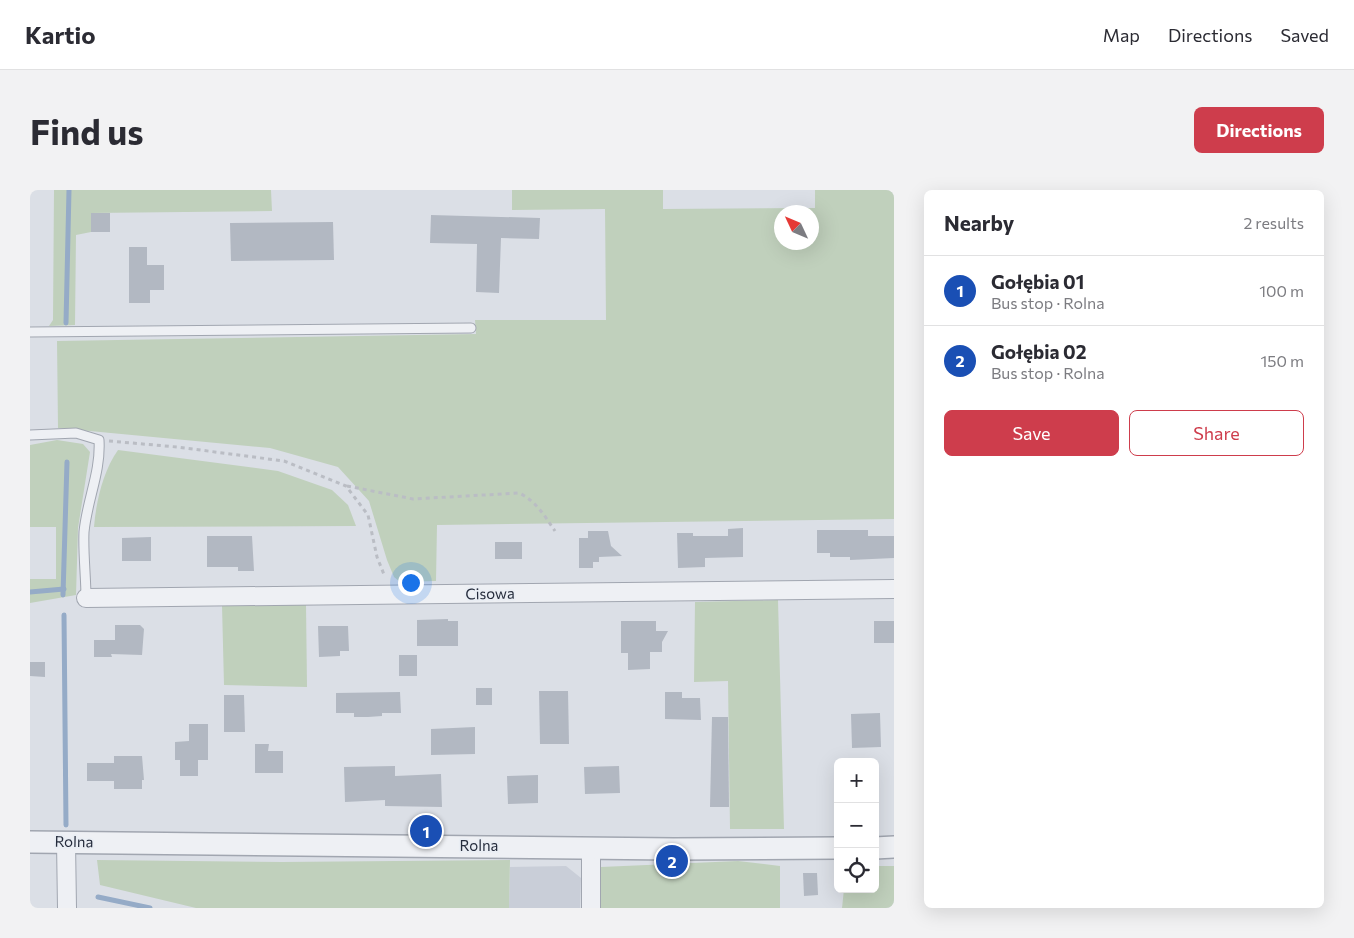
<!DOCTYPE html>
<html lang="en">
<head>
<meta charset="utf-8">
<style>
  :root { --surface:#fff; --page:#f2f2f3; --text:#2b2b33; --muted:#7c7c81; --line:#e1e1e2; --accent:#ce3d4c }
  body { margin:0; font-family:Commissioner,sans-serif; background:var(--page); color:var(--text) }
  .controls { position:absolute; right:15px; bottom:15px; display:grid; overflow:hidden; border-radius:8px; box-shadow:0 5px 20px #0002 }
  .controls button { width:45px; height:45px; display:grid; place-items:center; padding:0; border:0; border-bottom:1px solid var(--line); background:var(--surface); color:var(--text); font:25px sans-serif }
  .compass { position:absolute; left:744px; top:15px; width:45px; height:45px; border-radius:50%; background:var(--surface); box-shadow:0 5px 20px #0002; rotate:314deg }
  .you { position:absolute; left:380px; top:392px; width:18px; height:18px; margin:-12px; border:4px solid #fff; border-radius:50%; background:#1a73e8; box-shadow:0 0 0 8px #1a73e833 }
  .badge { display:grid; place-items:center; width:32px; height:32px; border-radius:50%; background:var(--accent); color:#fff; font-size:16px; font-weight:700 }
  .pin { position:absolute; translate:-50% -50%; border:2px solid #fff; box-shadow:0 1px 5px #0006 }
  .list { margin:0; padding:0; list-style:none }
  h2 { display:flex; justify-content:space-between; align-items:center; height:65px; margin:0; padding:0 20px; font-size:21px }
  h2 small { font-size:16px; font-weight:400; color:var(--muted) }
  .list li { display:grid; grid-template-columns:32px 1fr auto; gap:15px; align-items:center; box-sizing:border-box; height:70px; padding:0 20px; border-top:1px solid var(--line) }
  .list b { display:block; font-size:19px; white-space:nowrap }
  .list p { margin:0; font-size:16px; white-space:nowrap; color:var(--muted) }
  .list em { font-size:16px; font-style:normal; color:var(--muted) }
  .actions { display:flex; gap:10px; padding:15px 20px }
  .actions a { flex:1; padding:11px 0; border:1px solid var(--accent); border-radius:8px; text-align:center; font-size:18px; color:var(--accent) }
  .actions .main { background:var(--accent); color:#fff }
  .icon { flex:none; width:28px; height:28px; fill:none; stroke:currentColor; stroke-width:2; stroke-linecap:round; stroke-linejoin:round }
  .map { position:relative; flex:none; width:864px; height:718px; overflow:hidden; border-radius:8px }
  header { display:flex; align-items:center; gap:30px; box-sizing:border-box; height:70px; padding:0 25px; background:var(--surface); border-bottom:1px solid var(--line) }
  header strong { font-size:24px }
  nav { display:flex; gap:28px; margin-inline-start:auto; font-size:18px }
  .intro { display:flex; align-items:center; justify-content:space-between; box-sizing:border-box; height:120px; padding:0 30px }
  h1 { margin:0; font-size:35px }
  .button { padding:12px 22px; border-radius:8px; background:var(--accent); color:#fff; font-size:18px; font-weight:700 }
  main { display:flex; gap:30px; padding:0 30px }
  aside { flex:1; background:var(--surface); border-radius:8px; box-shadow:0 5px 20px #0002 }
  .map>svg:first-child { display:block }
  .built { fill:#c9ced8 }
  .green { fill:#c0d0bc; fill-rule:evenodd }
  .lines { fill:none; stroke-linecap:round; stroke-linejoin:round }
  .stream { stroke:#95abc7; stroke-width:5 }
  .building { fill:#b2b8c2 }
  .service-casing { stroke:#a1a6b0; stroke-width:11 }
  .minor-casing { stroke:#a1a6b0; stroke-width:20 }
  .tertiary-casing { stroke:#a1a6b0; stroke-width:24 }
  .path { stroke:#babdc4; stroke-width:3; stroke-dasharray:4 4; stroke-linecap:butt }
  .service { stroke:#eef0f4; stroke-width:9 }
  .minor { stroke:#eef0f4; stroke-width:18 }
  .tertiary { stroke:#eef0f4; stroke-width:21 }
  .labels { text-anchor:middle; stroke-width:4; stroke-linejoin:round; paint-order:stroke }
  .street-label { font-size:15px; fill:#252c3c; stroke:#eaeef4 }
</style>
</head>
<body>
<header>
<strong>Kartio</strong>
<nav><a>Map</a><a>Directions</a><a>Saved</a></nav>
</header>
<div class="intro"><h1>Find us</h1><a class="button">Directions</a></div>
<main>
<div class="map">
<svg width="864" height="718" viewBox="0 0 864 718">
  <rect width="100%" height="100%" fill="#dbdfe6"/>
  <!-- built -->
  <polygon class="built" points="536,676 551,688 550,718 479,718 480,677"/>
  <!-- green -->
  <g class="green">
    <polygon points="24,0 241,0 242,21 61,23 61,42 46,45 45,135 19,136 23,130"/>
    <path d="M482 0H633V19L785 18V0H864V329L407 335 406 391 370 392 364 387 357 370 339 311 308 277 240 258 28 238 27 151 446 144 445 130H576L575 19 482 20ZM752 22H782V52H752Z"/>
    <polygon points="27,250 53,254 60,262 48,338 46,405 0,413 0,389 26,389 26,337 0,337 0,255"/>
    <path d="M88 260 248 281 302 300 318 315 326 336 64 337C66 312 73 281 88 260Z"/>
    <polygon points="748,410 754,639 700,639 698,491 664,492 665,412"/>
    <polygon points="192,415 276,415 277,497 194,495"/>
    <polygon points="67,670 252,672 480,670 479,718 166,718 70,695"/>
    <polygon points="708,671 750,676 750,718 571,718 571,677"/>
    <polygon points="845,676 864,676 864,718 812,718 814,699 845,699"/>
  </g>
  <g class="lines">
    <!-- stream -->
    <g class="stream">
      <polyline points="36,133 39,0"/>
      <polyline points="0,402 34,399"/>
      <polyline points="33,405 37,272"/>
      <polyline points="34,425 36,635"/>
      <polyline points="68,707 120,718"/>
    </g>
  </g>
  <!-- building -->
  <g class="building">
    <rect x="61" y="23" width="19" height="19"/>
    <polygon points="401,25 510,28 509,49 471,48 469,103 446,102 447,54 400,53"/>
    <polygon points="303,32 304,70 201,71 200,33"/>
    <polygon points="99,57 117,57 117,75 134,75 134,100 120,100 120,113 99,113"/>
    <polygon points="713,338 713,367 675,368 675,377 648,378 647,343 663,343 663,346 698,346 698,339"/>
    <polygon points="787,340 838,340 838,346 864,346 864,368 820,370 820,367 800,367 800,363 787,363"/>
    <polygon points="558,341 578,341 581,356 592,366 569,367 569,372 563,372 563,378 549,378 549,348 558,348"/>
    <polygon points="177,346 222,346 224,381 208,381 208,377 177,377"/>
    <polygon points="121,347 121,371 92,371 92,348"/>
    <rect x="465" y="352" width="27" height="17"/>
    <polygon points="418,429 418,431 428,431 428,456 387,456 387,430"/>
    <polygon points="591,431 626,431 626,441 638,441 632,452 632,462 620,462 620,479 598,480 598,463 591,463"/>
    <rect x="844" y="431" width="20" height="22"/>
    <polygon points="85,435 110,435 114,439 112,465 81,464 82,467 64,467 64,450 85,450"/>
    <polygon points="288,436 318,436 319,461 310,461 310,466 289,467"/>
    <rect x="369" y="465" width="18" height="21"/>
    <polygon points="0,472 15,472 15,487 0,486"/>
    <rect x="446" y="498" width="16" height="17"/>
    <polygon points="509,501 538,501 539,554 510,554"/>
    <polygon points="370,502 371,523 352,523 352,526 338,527 324,527 324,523 306,523 306,503"/>
    <polygon points="635,502 652,502 652,508 670,508 671,530 635,529"/>
    <polygon points="194,505 214,505 215,542 194,542"/>
    <polygon points="850,523 851,557 822,558 821,524"/>
    <polygon points="682,527 698,527 699,617 680,617"/>
    <polygon points="159,534 178,534 178,570 168,570 168,586 150,586 150,570 145,570 145,552 159,551"/>
    <polygon points="445,537 445,564 401,565 401,539"/>
    <polygon points="225,554 239,554 238,561 253,561 253,583 225,583"/>
    <polygon points="84,566 112,566 114,590 112,590 112,599 84,599 84,591 57,591 57,573 84,573"/>
    <polygon points="365,576 365,586 411,584 412,617 355,616 355,610 315,612 314,577"/>
    <polygon points="589,576 590,603 555,604 554,577"/>
    <polygon points="508,585 508,613 478,614 477,586"/>
    <polygon points="773,683 787,683 788,705 774,706"/>
  </g>
  <g class="lines">
    <!-- service casing -->
    <g class="service-casing">
      <g id="service">
        <polyline points="0,142 441,138"/>
        <path d="M0 245 46 243 69 250C71 282 57 310 54 342 53 363 56 387 56 408"/>
      </g>
    </g>
    <!-- minor casing -->
    <g class="minor-casing">
      <g id="minor">
        <polyline points="56,408 864,399"/>
        <polyline points="36,652 37,718"/>
        <polyline points="561,718 561,657"/>
      </g>
    </g>
    <!-- tertiary casing -->
    <g class="tertiary-casing">
      <g id="tertiary">
        <polyline points="0,652 644,659 808,658"/>
        <polyline points="845,658 864,657"/>
      </g>
    </g>
    <!-- path -->
    <g class="path">
      <polyline points="79,251 147,257 254,271 316,296 338,325 347,367 355,387"/>
      <path d="M317 296 383 309 489 303C506 311 514 325 525 341"/>
    </g>
    <!-- service -->
    <use href="#service" class="service"/>
    <!-- minor -->
    <use href="#minor" class="minor"/>
    <!-- tertiary -->
    <use href="#tertiary" class="tertiary"/>
  </g>
  <g class="labels">
    <!-- street labels -->
    <g class="street-label">
      <text transform="translate(460 404) rotate(-1)" y="5">Cisowa</text>
      <text transform="translate(44 652) rotate(1)" y="5">Rolna</text>
      <text x="449" y="661">Rolna</text>
    </g>
  </g>
</svg>
<div class="controls">
<button>+</button>
<button>−</button>
<button><svg class="icon" aria-label="locate" viewBox="0 0 24 24"><circle cx="12" cy="12" r="6"/><path d="M12 2v4M12 18v4M2 12h4M18 12h4"/></svg></button>
</div>
<svg class="compass" viewBox="-18 -18 36 36"><path d="M0-13l5 13h-10z" fill="#e53935"/><path d="M0 13l5-13h-10z" fill="#7c7c81"/></svg>
<div class="you"></div>
<div class="pin badge" style="left:396px;top:641px;background:#1a4fb4">1</div>
<div class="pin badge" style="left:642px;top:671px;background:#1a4fb4">2</div>
</div>
<aside>
<h2>Nearby<small>2 results</small></h2>
<ul class="list">
<li><span class="badge" style="background:#1a4fb4">1</span><div><b>Gołębia 01</b><p>Bus stop · Rolna</p></div><em>100 m</em></li>
<li><span class="badge" style="background:#1a4fb4">2</span><div><b>Gołębia 02</b><p>Bus stop · Rolna</p></div><em>150 m</em></li>
</ul>
<div class="actions"><a class="main">Save</a><a>Share</a></div>
</aside>
</main>
</body>
</html>
